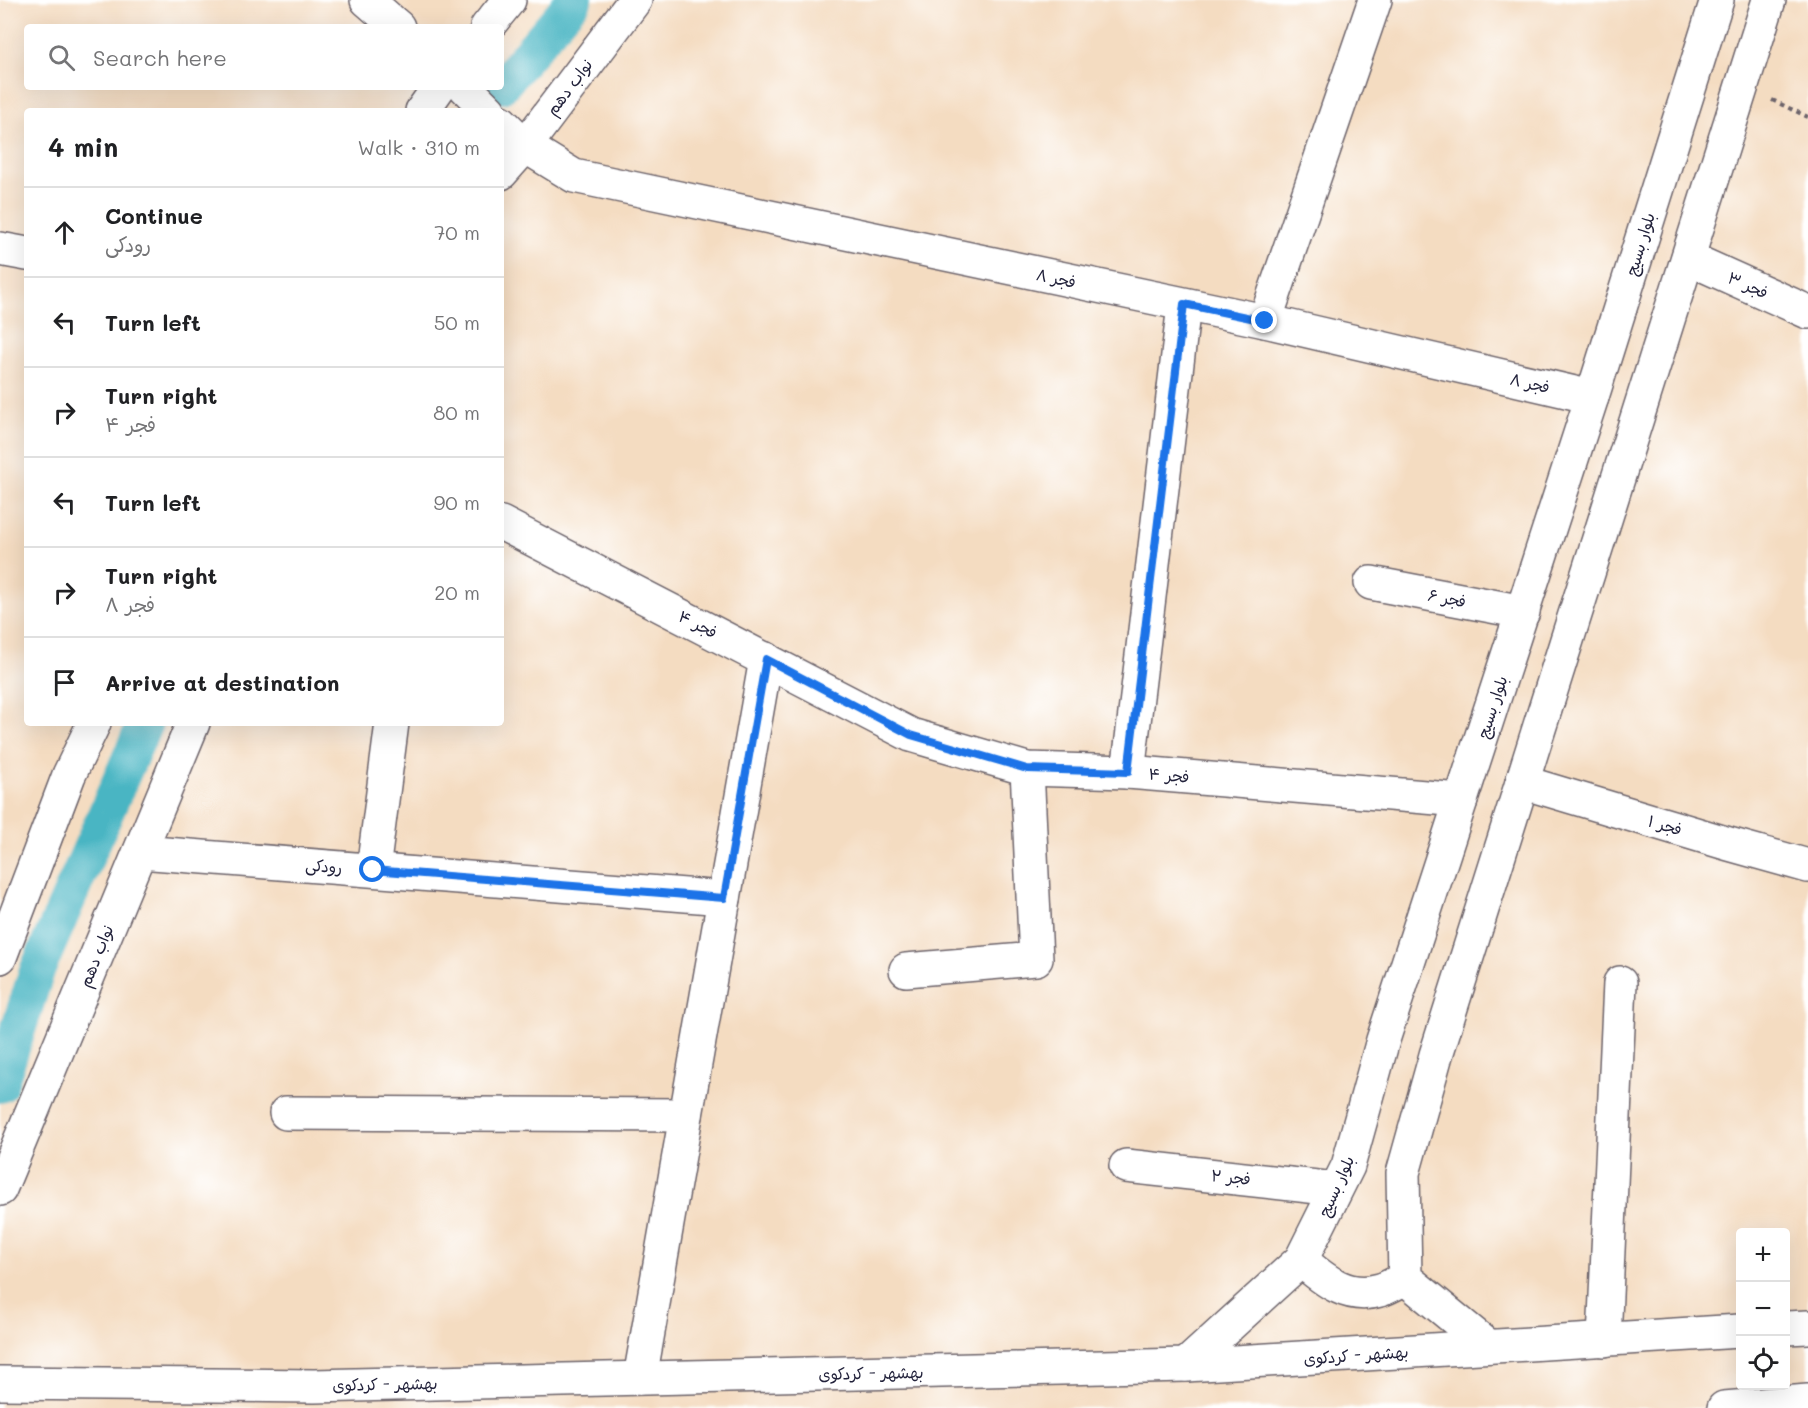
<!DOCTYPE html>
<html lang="en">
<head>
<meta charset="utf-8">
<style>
  :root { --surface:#fff; --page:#f2f2f2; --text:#202124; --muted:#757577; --line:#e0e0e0 }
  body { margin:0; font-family:Mali,"Playpen Sans Arabic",sans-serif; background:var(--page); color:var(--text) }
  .controls { position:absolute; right:18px; bottom:18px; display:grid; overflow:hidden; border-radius:6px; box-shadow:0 6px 24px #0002 }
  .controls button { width:54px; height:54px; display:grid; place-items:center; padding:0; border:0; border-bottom:2px solid var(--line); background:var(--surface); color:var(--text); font:30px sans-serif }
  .stop { position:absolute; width:18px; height:18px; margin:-14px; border:4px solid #1a73e8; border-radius:50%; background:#fff }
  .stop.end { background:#1a73e8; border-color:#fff; box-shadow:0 2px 6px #0008 }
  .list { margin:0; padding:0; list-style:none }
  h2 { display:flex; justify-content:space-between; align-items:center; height:78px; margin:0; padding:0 24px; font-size:26px }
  h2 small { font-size:20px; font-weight:400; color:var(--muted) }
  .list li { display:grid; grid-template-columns:39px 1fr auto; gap:18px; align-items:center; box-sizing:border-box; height:90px; padding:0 24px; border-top:2px solid var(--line) }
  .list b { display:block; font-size:22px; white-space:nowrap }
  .list p { margin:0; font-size:20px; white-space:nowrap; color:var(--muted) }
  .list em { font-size:20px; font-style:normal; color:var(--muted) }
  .icon { flex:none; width:33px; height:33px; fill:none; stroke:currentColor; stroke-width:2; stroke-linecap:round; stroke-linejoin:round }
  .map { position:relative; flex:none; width:1808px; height:1408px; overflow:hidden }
  .search { position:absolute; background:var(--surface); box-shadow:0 6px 24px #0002; left:24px; top:24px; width:480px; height:66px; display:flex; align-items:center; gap:15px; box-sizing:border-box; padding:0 21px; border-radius:6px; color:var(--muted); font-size:22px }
  .panel { position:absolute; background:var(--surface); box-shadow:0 6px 24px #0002; left:24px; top:108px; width:480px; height:618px; border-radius:6px }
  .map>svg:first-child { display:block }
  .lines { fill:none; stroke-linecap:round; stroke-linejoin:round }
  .canal { stroke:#48b5c3; stroke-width:36 }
  .minor-casing { stroke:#6c636a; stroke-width:36 }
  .major-casing { stroke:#6c636a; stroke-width:36 }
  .highway-casing { stroke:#6c636a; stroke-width:36 }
  .path { stroke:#6c636a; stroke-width:4; stroke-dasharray:4.5 4.5; stroke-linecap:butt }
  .minor { stroke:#fff; stroke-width:33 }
  .major { stroke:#fff; stroke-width:33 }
  .highway { stroke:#fff; stroke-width:33 }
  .route { stroke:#1a73e8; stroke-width:8 }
  .labels { text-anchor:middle; stroke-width:4.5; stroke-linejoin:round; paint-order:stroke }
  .street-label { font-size:16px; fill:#22223b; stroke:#fff }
</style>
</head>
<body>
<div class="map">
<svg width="1808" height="1408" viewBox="0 0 1808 1408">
  <rect width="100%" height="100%" fill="#fff"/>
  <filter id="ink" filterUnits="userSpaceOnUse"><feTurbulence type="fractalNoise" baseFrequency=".0167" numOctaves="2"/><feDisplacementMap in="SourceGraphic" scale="12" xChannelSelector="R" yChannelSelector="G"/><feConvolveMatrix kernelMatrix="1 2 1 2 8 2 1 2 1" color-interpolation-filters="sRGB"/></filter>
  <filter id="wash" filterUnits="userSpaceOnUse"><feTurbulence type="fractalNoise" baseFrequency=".008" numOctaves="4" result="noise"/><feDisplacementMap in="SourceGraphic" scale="24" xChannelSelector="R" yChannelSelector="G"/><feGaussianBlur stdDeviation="1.35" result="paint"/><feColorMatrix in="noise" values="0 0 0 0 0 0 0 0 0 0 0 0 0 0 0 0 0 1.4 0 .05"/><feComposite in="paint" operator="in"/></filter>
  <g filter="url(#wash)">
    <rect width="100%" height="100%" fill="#f4dcc1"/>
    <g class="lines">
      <!-- canal -->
      <g class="canal">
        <polyline points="501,86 574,0"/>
        <polyline points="0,1085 37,971 145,723"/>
      </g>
    </g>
  </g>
  <g filter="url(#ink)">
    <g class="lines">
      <!-- minor casing -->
      <g class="minor-casing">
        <g id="minor">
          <polyline points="367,0 398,27"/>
          <polyline points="487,27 509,0"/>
          <polyline points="465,87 489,111"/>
          <polyline points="422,111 439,87"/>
          <polyline points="501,122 525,146 574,176 1265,321 1592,397"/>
          <polyline points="501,173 525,146 635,0"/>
          <polyline points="0,249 27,254"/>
          <polyline points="1688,258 1808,312"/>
          <polyline points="1265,321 1375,0"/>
          <polyline points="501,523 911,735 1027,769 1128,772 1461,800"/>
          <polyline points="1371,583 1523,612"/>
          <polyline points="1128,772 1184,305"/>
          <polyline points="1522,782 1729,844 1808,866"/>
          <polyline points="140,852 724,898"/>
          <polyline points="373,870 392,723"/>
          <polyline points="0,957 69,775 94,723"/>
          <polyline points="906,970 1036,959 1027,769"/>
          <polyline points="286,1113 686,1115"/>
          <polyline points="1126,1166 1336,1189"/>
          <polyline points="0,1189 193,723"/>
          <polyline points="1604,1340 1620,983"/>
          <polyline points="640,1378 766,659"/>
        </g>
      </g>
      <!-- major casing -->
      <g class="major-casing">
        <g id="major">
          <path d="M1301 1260C1324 1280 1348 1300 1380 1290 1388 1288 1397 1282 1405 1278"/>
          <polyline points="1488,1346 1405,1278 1403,1173 1436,1055 1769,0"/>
          <polyline points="1186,1365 1301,1260 1348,1166 1383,1040 1592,397 1717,0"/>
        </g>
      </g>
      <!-- highway casing -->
      <g class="highway-casing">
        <g id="highway">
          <polyline points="1786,1328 1808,1327"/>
          <polyline points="0,1383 314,1386 1186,1365 1740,1331"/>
          <polyline points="1724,1408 1808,1401"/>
        </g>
      </g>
      <!-- path -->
      <polyline class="path" points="1772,100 1808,117"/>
      <!-- minor -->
      <use href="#minor" class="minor"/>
      <!-- major -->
      <use href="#major" class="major"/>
      <!-- highway -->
      <use href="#highway" class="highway"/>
    </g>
  </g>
  <g class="lines" filter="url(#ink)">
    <!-- route -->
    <polyline class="route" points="373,870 724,898 766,659 911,735 1027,769 1128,772 1184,304 1265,321"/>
  </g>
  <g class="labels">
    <!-- street labels -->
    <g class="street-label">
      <text transform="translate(569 87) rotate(-53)" y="6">نواب دهم</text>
      <text transform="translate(1640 244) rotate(-73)" y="6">بلوار بسیج</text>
      <text transform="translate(1056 278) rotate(12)" y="6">فجر ۸</text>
      <text transform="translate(1748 285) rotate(24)" y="6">فجر ۳</text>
      <text transform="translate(1530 383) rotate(13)" y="6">فجر ۸</text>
      <text transform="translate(1447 598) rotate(11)" y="6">فجر ۶</text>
      <text transform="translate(698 624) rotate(27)" y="6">فجر ۴</text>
      <text transform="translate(1492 707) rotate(-72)" y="6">بلوار بسیج</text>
      <text transform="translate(1169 775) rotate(5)" y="6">فجر ۴</text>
      <text transform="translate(1665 825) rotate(17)" y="6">فجر ۱</text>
      <text transform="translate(324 866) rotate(5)" y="6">رودکی</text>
      <text transform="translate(96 956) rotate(-68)" y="6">نواب دهم</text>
      <text transform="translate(1231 1177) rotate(6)" y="6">فجر ۲</text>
      <text transform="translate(1336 1186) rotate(-66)" y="6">بلوار بسیج</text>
      <text transform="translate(1356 1355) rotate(-4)" y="6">بهشهر - کردکوی</text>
      <text transform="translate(871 1373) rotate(-1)" y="6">بهشهر - کردکوی</text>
      <text transform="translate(385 1384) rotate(-1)" y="6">بهشهر - کردکوی</text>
    </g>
  </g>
</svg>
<div class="controls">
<button>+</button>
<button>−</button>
<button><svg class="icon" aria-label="locate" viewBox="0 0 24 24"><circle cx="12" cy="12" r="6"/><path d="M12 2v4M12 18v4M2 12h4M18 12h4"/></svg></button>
</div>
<div class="stop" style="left:373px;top:870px"></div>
<div class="stop end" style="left:1265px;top:321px"></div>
<div class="search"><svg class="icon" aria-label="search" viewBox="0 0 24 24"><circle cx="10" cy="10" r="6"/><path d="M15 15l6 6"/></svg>Search here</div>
<section class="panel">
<h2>4 min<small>Walk · 310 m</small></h2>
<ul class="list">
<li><svg class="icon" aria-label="ahead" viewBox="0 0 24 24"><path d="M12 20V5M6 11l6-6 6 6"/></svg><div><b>Continue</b><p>رودکی</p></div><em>70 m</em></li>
<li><svg class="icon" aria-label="left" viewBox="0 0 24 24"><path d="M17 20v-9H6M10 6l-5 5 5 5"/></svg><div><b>Turn left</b></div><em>50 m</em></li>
<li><svg class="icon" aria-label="right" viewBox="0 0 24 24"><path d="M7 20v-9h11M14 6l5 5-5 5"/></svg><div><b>Turn right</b><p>فجر ۴</p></div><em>80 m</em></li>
<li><svg class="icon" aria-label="left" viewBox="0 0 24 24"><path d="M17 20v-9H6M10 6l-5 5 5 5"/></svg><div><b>Turn left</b></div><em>90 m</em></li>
<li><svg class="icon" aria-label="right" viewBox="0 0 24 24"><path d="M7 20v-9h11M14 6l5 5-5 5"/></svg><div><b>Turn right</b><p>فجر ۸</p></div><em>20 m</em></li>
<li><svg class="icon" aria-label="arrive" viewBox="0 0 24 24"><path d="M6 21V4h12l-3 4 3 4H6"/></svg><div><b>Arrive at destination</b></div></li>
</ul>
</section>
</div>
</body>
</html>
